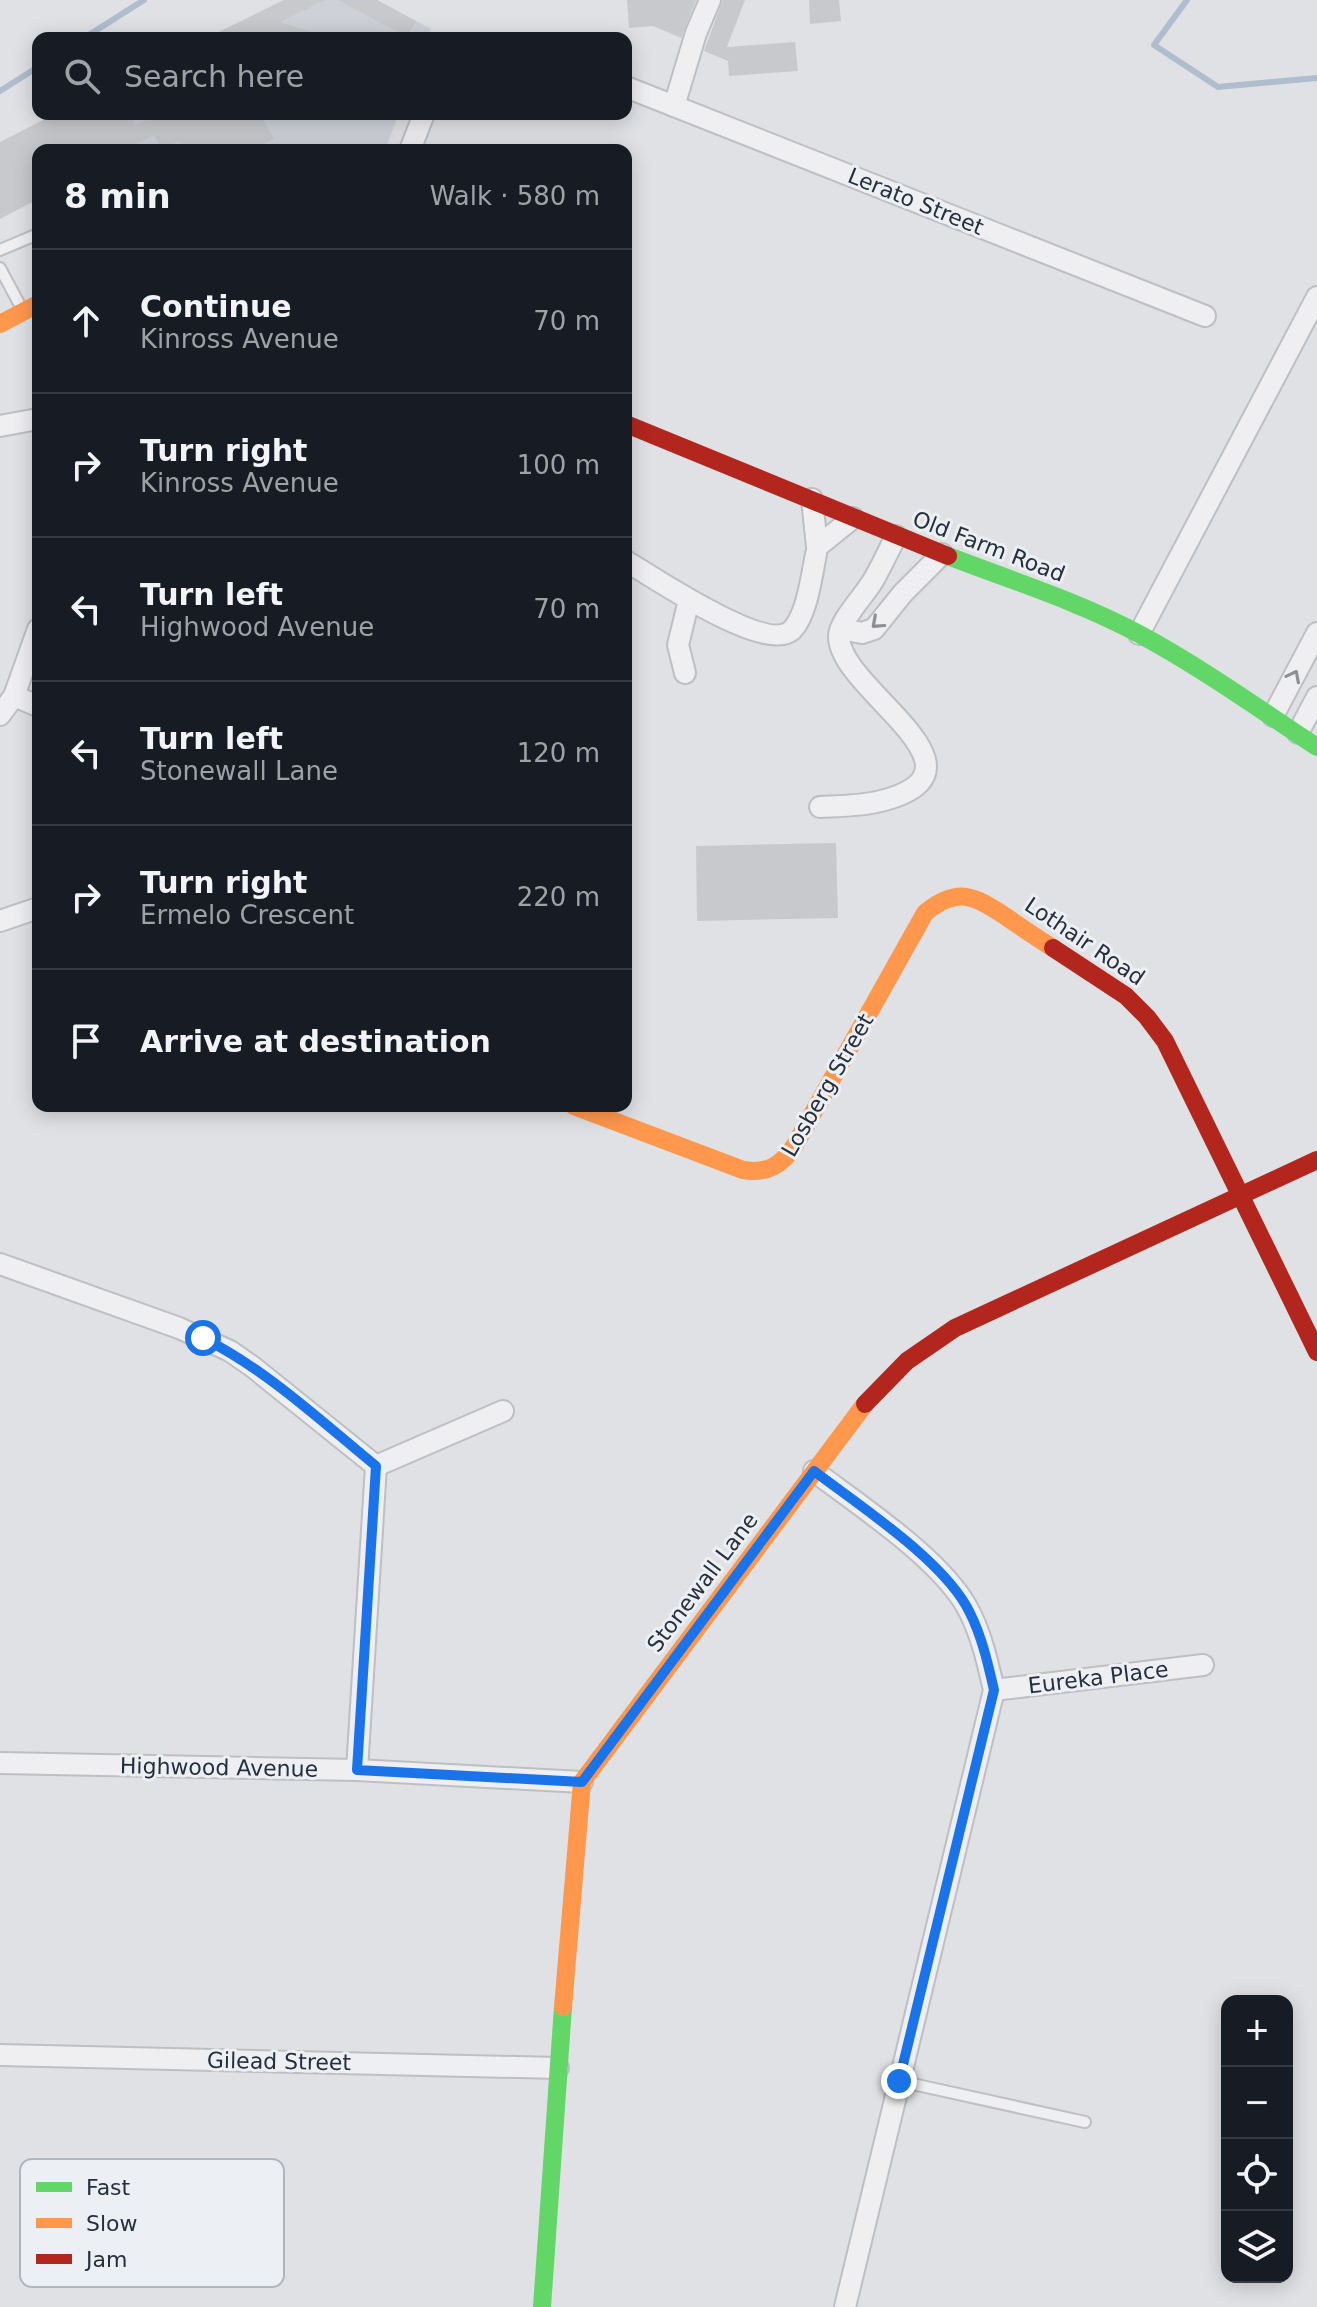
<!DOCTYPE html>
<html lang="en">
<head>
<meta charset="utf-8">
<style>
  :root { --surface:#171b24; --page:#20242c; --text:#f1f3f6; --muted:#9ea1a6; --line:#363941 }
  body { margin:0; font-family:"DejaVu Sans",sans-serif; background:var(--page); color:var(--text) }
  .controls { position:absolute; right:24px; bottom:24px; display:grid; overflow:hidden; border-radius:16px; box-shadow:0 4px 20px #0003 }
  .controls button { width:72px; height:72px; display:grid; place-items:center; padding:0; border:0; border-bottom:2px solid var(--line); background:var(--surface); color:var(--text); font:40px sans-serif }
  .stop { position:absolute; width:24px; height:24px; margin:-18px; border:6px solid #1a73e8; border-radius:50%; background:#fff }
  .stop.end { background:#1a73e8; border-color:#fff; box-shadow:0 2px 8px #0008 }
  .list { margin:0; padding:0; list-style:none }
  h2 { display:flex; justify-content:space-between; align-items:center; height:104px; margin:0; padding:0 32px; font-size:34px }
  h2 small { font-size:26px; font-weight:400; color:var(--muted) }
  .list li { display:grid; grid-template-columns:52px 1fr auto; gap:24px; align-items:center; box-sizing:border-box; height:144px; padding:0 32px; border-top:2px solid var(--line) }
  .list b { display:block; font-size:30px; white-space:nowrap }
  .list p { margin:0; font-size:26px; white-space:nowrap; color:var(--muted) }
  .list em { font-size:26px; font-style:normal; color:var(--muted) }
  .icon { flex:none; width:44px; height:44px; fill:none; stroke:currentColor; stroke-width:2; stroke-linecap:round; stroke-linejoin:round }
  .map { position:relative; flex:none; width:1317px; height:2307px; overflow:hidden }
  .search { position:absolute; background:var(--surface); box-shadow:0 4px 20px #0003; left:32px; top:32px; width:600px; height:88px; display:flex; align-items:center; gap:20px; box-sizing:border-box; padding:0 28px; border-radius:16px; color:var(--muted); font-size:30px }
  .panel { position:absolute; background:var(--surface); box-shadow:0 4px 20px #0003; left:32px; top:144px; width:600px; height:968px; border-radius:16px }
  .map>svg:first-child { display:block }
  .built { fill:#ced1d7 }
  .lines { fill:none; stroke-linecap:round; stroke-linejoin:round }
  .stream { stroke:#afbdce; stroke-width:6 }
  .building { fill:#c8c9cc }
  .lane-casing { stroke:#bdbfc2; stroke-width:14 }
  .street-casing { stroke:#bdbfc2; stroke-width:24 }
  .lane { stroke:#efeff1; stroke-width:10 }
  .street { stroke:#efeff1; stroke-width:20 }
  .fast { stroke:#63d668; stroke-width:18 }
  .slow { stroke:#ff974d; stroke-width:18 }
  .jam { stroke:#b3261e; stroke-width:18 }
  .oneway { stroke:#8c8f96 }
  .route { stroke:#1a73e8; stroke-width:10 }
  .labels { text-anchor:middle; stroke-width:6; stroke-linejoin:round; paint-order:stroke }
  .street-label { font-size:22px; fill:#282f3c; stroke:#ecf0f4 }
  .key { fill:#ecf0f4; stroke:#b1b6bd; stroke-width:2 }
  .key-label { font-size:22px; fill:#282f3c }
</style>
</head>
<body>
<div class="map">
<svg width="1317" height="2307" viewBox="0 0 1317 2307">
  <rect width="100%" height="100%" fill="#dfe1e4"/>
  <!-- built -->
  <g class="built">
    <polygon points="284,0 377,0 431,29 428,38 207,38"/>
    <polygon points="114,114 399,114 385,150 132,150"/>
  </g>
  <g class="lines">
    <!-- stream -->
    <g class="stream">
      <polyline points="1187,0 1154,45 1218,87 1317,78"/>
      <polyline points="84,38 144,0"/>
      <polyline points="0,91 38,67"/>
    </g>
  </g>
  <!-- building -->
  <g class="building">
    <polygon points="284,0 325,0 280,22 318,34 317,38 207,38"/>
    <polygon points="338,0 377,0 416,21 407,37"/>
    <polygon points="627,0 696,0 681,38 653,26 629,28"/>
    <polygon points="723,0 745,0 727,47 795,42 798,71 729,76 728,61 704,51"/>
    <polygon points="809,0 839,0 841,21 810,24"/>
    <polygon points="55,114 130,114 135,125 159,114 260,114 274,139 266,143 269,150 183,150 179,141 162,150 154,135 125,150 38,150 38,199 0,219 0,142"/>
    <polygon points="836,843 838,918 697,921 696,846"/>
  </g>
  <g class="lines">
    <!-- lane casing -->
    <g class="lane-casing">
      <g id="lane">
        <polyline points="0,250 38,234"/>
        <polyline points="0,268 22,309"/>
        <polyline points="899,2081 1085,2122"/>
      </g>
    </g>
    <!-- street casing -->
    <g class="street-casing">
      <g id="street">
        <polyline points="626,87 1205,316"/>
        <polyline points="674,106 696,33 710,0"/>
        <polyline points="410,150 424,114"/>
        <polyline points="0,426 38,419"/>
        <polyline points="812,499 817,547"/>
        <polyline points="817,547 853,518"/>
        <path d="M626 561C653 577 766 654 792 630 807 615 812 574 816 554"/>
        <polyline points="841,629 862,633 874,629 903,593 942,554"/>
        <polyline points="1139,634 1317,297"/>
        <polyline points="685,673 678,645 689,600"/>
        <polyline points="14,696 38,706"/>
        <polyline points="0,715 14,696 38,629"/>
        <polyline points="1273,716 1317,633"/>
        <polyline points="1298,733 1317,697"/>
        <path d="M820 807C840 806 862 806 881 801 1003 770 838 690 839 636 839 621 866 594 874 579 882 565 889 550 896 536"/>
        <polyline points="0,921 38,908"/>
        <polyline points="0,1264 179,1328 230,1351 253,1367 376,1466 357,1770"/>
        <polyline points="376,1466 503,1411"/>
        <path d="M814 1471C860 1506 946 1562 970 1613 982 1637 988 1664 994 1690L845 2307"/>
        <polyline points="994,1690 1203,1665"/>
        <polyline points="0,1763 357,1770 582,1782"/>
        <polyline points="0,2055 558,2068"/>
      </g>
    </g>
    <!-- lane -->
    <use href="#lane" class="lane"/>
    <!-- street -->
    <use href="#street" class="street"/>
    <!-- fast -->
    <g class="fast">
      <path d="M948 556C1013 581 1080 602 1141 635 1202 668 1259 709 1317 747"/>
      <polyline points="542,2307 563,2007"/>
    </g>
    <!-- slow -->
    <g class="slow">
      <polyline points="0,324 38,304"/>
      <path d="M574 1106 743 1170C768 1174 782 1165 795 1145L925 913C958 886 974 896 1005 916 1021 927 1037 938 1053 948"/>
      <polyline points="563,2007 582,1782 865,1404"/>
    </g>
    <!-- jam -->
    <g class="jam">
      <polyline points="626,424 948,556"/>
      <polyline points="1053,948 1126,996 1147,1017 1165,1041 1317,1352"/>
      <polyline points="865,1404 907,1361 955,1328 1317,1160"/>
    </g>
  </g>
  <!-- one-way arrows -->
  <defs><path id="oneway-chevron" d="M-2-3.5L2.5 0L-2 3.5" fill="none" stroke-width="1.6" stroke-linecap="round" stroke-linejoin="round" transform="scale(2)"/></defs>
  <g class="oneway">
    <use href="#oneway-chevron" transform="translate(877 623) rotate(138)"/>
    <use href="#oneway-chevron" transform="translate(1294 676) rotate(-63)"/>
  </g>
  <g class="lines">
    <!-- route -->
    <path class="route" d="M203 1338C267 1370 321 1421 376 1466L357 1770 582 1782 814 1471C860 1506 946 1562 970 1613 982 1637 988 1664 994 1690L899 2081"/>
  </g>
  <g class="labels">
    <!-- street labels -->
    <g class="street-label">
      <text transform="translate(916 201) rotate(22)" y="8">Lerato Street</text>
      <text transform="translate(989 546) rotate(21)" y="8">Old Farm Road</text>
      <text transform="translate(1085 941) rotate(34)" y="8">Lothair Road</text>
      <text transform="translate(827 1085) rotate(-60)" y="8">Losberg Street</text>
      <text transform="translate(702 1582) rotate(-53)" y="8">Stonewall Lane</text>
      <text transform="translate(1098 1677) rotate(-7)" y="8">Eureka Place</text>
      <text transform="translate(219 1767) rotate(1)" y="8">Highwood Avenue</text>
      <text transform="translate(279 2061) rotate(1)" y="8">Gilead Street</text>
    </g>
  </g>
  <!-- legend -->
  <rect x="20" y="2159" width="264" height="128" rx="12" class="key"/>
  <rect x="36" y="2182" width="36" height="10" fill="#63d668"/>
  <rect x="36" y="2218" width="36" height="10" fill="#ff974d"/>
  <rect x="36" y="2254" width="36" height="10" fill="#b3261e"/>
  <g class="key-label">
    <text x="86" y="2195">Fast</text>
    <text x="86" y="2231">Slow</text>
    <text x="86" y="2267">Jam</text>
  </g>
</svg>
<div class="controls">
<button>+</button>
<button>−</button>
<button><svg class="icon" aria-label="locate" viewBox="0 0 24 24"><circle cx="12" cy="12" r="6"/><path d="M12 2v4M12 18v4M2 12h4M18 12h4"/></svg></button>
<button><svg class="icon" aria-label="layers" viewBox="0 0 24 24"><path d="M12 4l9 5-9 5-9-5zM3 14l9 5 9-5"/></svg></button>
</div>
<div class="stop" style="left:203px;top:1338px"></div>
<div class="stop end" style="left:899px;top:2081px"></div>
<div class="search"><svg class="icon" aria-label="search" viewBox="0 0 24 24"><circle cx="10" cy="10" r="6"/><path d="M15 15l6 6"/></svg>Search here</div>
<section class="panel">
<h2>8 min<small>Walk · 580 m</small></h2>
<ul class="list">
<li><svg class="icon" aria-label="ahead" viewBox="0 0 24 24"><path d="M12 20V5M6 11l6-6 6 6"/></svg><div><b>Continue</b><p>Kinross Avenue</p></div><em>70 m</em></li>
<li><svg class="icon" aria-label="right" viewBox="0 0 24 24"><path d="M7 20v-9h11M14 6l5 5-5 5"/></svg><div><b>Turn right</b><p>Kinross Avenue</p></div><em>100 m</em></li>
<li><svg class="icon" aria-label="left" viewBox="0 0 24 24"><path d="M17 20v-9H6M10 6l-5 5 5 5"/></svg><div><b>Turn left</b><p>Highwood Avenue</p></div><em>70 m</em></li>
<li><svg class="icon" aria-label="left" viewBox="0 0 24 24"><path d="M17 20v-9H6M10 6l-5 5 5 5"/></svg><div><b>Turn left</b><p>Stonewall Lane</p></div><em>120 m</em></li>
<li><svg class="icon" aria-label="right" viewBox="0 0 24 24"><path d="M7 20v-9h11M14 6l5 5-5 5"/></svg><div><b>Turn right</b><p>Ermelo Crescent</p></div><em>220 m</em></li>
<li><svg class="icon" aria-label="arrive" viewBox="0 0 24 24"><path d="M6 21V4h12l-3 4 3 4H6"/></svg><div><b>Arrive at destination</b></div></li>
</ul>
</section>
</div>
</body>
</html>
